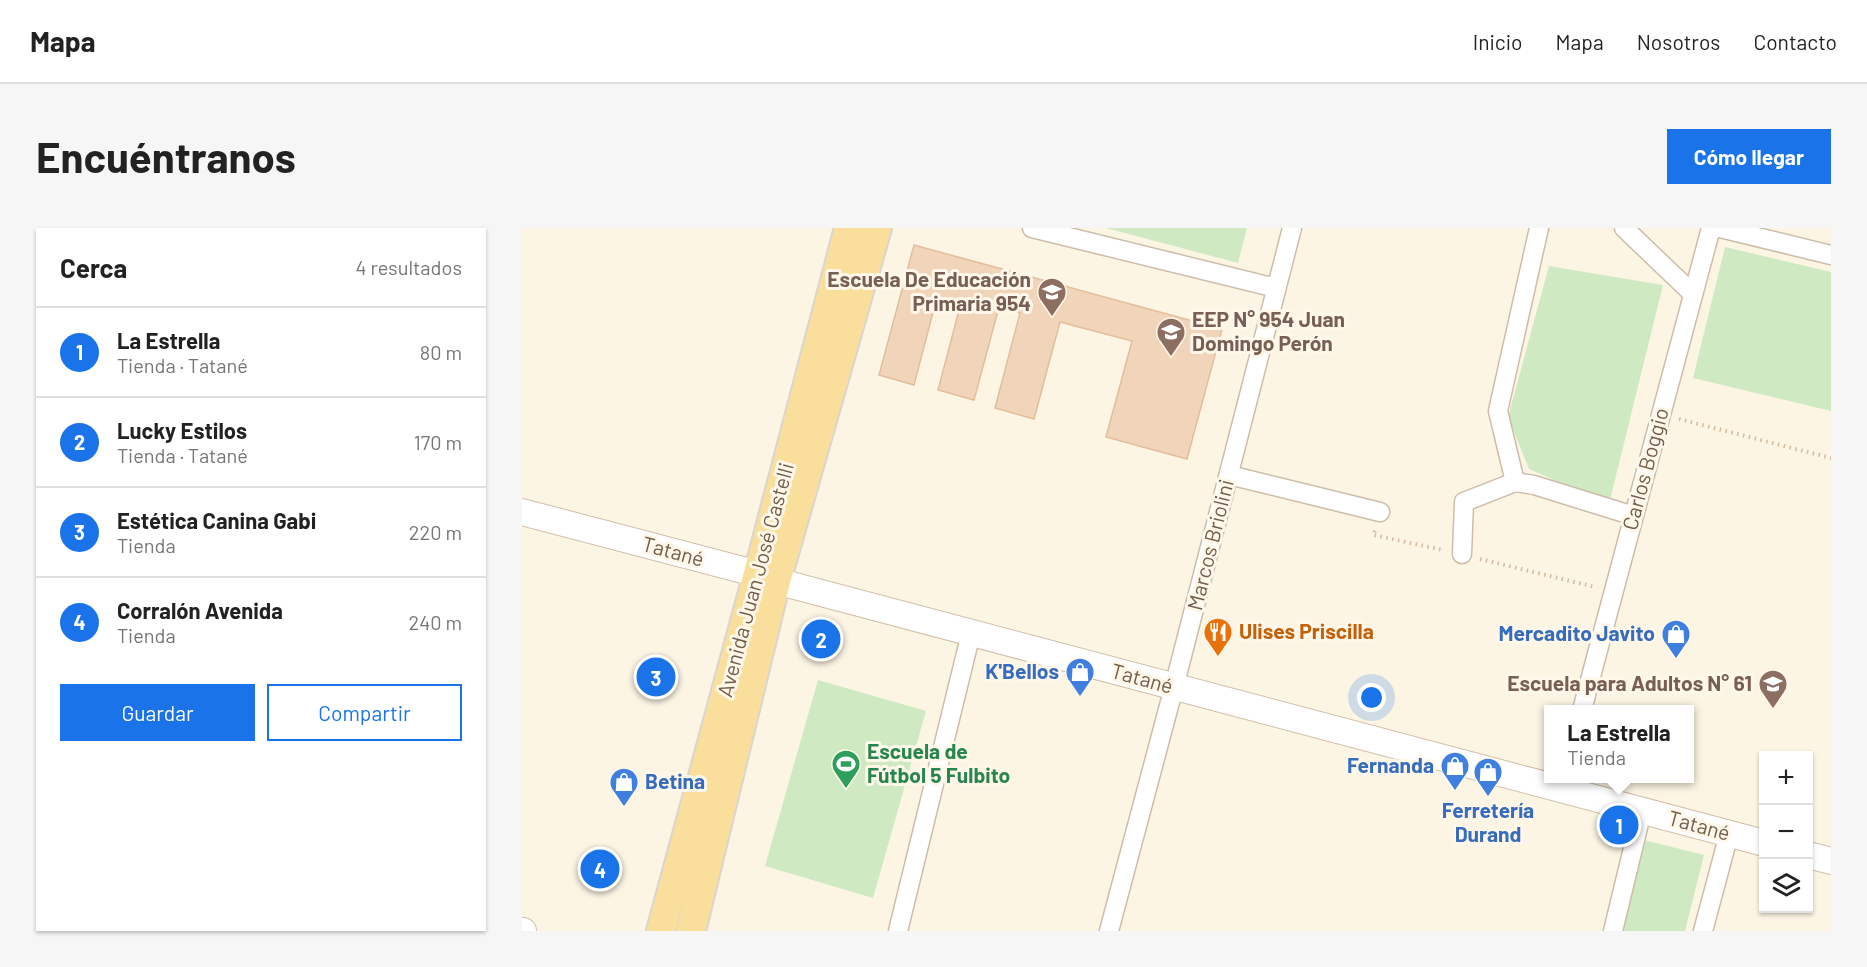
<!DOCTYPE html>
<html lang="es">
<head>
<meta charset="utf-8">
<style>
  :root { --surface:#fff; --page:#f6f6f6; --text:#222; --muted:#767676; --line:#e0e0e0; --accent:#1a73e8 }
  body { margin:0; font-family:Barlow,sans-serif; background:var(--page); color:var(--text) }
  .controls { position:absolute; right:18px; bottom:18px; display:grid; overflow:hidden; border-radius:0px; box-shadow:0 2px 4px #0004 }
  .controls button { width:54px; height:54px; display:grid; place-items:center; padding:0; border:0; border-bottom:2px solid var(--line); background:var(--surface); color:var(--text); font:30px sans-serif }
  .you { position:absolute; left:850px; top:470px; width:21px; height:21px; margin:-15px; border:4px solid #fff; border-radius:50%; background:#1a73e8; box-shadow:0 0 0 9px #1a73e833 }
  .badge { display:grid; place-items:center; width:39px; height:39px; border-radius:50%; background:var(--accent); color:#fff; font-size:20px; font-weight:700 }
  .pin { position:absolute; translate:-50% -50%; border:3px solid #fff; box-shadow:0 2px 6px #0006 }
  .popup { position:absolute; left:1022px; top:477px; width:150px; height:78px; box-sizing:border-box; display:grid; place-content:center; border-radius:0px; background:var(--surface); filter:drop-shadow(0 2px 4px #0005); font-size:20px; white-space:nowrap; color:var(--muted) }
  .popup b { font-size:22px; color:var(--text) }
  .popup::after { content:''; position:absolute; left:50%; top:100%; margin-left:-12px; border:12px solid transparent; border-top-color:var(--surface) }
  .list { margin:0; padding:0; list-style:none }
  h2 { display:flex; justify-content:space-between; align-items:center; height:78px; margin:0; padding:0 24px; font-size:26px }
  h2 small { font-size:20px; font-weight:400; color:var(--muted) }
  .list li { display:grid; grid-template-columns:39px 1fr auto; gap:18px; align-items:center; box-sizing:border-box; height:90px; padding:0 24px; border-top:2px solid var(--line) }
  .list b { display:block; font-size:22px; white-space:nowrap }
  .list p { margin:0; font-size:20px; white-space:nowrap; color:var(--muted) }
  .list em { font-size:20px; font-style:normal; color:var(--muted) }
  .actions { display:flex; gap:12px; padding:18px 24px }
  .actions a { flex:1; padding:14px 0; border:2px solid var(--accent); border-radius:0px; text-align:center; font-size:21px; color:var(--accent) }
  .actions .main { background:var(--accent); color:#fff }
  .icon { flex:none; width:33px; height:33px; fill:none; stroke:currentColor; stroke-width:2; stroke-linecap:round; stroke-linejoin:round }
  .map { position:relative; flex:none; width:1309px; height:703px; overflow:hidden; border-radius:0px }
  header { display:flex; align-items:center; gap:36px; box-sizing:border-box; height:84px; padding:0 30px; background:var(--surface); border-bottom:2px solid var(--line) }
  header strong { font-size:28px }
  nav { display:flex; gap:33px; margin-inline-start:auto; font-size:21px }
  .intro { display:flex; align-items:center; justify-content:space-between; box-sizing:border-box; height:144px; padding:0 36px }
  h1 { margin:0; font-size:42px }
  .button { padding:15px 27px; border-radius:0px; background:var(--accent); color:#fff; font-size:21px; font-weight:700 }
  main { display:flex; gap:36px; padding:0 36px }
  aside { flex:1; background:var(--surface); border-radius:0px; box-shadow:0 2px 4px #0004 }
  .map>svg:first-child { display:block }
  .green { fill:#cfeac2 }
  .building { fill:#f1d5bb; stroke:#e4bd9c; stroke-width:1.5 }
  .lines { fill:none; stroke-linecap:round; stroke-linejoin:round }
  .street-casing { stroke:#cdbdaa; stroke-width:21 }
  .secondary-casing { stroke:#d2bfaa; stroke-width:28 }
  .primary-casing { stroke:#dbd5d0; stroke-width:32 }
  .path { stroke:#d6b99e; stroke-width:4; stroke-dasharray:1.5 4.5; stroke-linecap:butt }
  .street { stroke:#fff; stroke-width:18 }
  .secondary { stroke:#fff; stroke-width:26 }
  .primary { stroke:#fadf9c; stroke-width:28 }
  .labels { text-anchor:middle; stroke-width:6; stroke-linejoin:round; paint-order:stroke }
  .education-label { font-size:21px; font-weight:bold; fill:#785e54; stroke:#fff8ea; text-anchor:end }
  .street-label { font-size:21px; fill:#745c49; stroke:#fff8ea }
  .food-label { font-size:21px; font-weight:bold; fill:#c56008; stroke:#fff8ea; text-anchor:start }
  .shop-label { font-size:21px; font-weight:bold; fill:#366cbe; stroke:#fff8ea; text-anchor:end }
  .leisure-label { font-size:21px; font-weight:bold; fill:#27864d; stroke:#fff8ea; text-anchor:start }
</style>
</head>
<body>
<header>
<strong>Mapa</strong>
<nav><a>Inicio</a><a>Mapa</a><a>Nosotros</a><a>Contacto</a></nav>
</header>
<div class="intro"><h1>Encuéntranos</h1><a class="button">Cómo llegar</a></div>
<main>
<aside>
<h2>Cerca<small>4 resultados</small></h2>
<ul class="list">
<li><span class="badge">1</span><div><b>La Estrella</b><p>Tienda · Tatané</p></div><em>80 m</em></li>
<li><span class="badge">2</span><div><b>Lucky Estilos</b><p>Tienda · Tatané</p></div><em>170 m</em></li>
<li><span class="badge">3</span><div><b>Estética Canina Gabi</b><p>Tienda</p></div><em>220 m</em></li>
<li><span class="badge">4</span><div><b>Corralón Avenida</b><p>Tienda</p></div><em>240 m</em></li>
</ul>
<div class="actions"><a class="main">Guardar</a><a>Compartir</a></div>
</aside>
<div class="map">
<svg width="1309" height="703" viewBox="0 0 1309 703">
  <rect width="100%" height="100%" fill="#fcf5e4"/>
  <!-- green -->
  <g class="green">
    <polygon points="584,0 725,0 716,35"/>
    <polygon points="1203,19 1309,44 1309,183 1171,150"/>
    <polygon points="1027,38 1141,57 1087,276 1007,241 986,189"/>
    <polygon points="296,452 404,483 351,670 243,638"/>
    <polygon points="1122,612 1182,627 1163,703 1100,703"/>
  </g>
  <!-- building -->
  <polygon class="building" points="392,17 700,101 665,231 584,209 610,113 538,94 512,191 473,180 498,85 477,79 452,172 416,162 439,75 415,69 392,157 357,147"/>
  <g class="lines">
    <!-- street casing -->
    <g class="street-casing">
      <g id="street">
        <polyline points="510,0 754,60"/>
        <polyline points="1017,0 976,183 993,254 1012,257 1112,288"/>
        <polyline points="1102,0 1171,66"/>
        <polyline points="1198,0 1309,27"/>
        <polyline points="707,247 858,284"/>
        <polyline points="940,326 942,274 993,254"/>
        <polyline points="1060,482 1189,0"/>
        <polyline points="376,703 449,405"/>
        <polyline points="587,703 652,459 770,0"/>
        <polyline points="1091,703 1120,583"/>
        <polyline points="1181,703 1207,606"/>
      </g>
    </g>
    <!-- secondary casing -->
    <g class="secondary-casing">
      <g id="secondary">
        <polyline points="0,284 236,346 254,353 1242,615"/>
        <polyline points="1286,627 1309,633"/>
        <polyline points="0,703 1,703"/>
      </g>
    </g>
    <!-- primary casing -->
    <g class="primary-casing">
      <g id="primary">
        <polyline points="139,703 236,346 327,0"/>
        <polyline points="169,703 254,353 355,0"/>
      </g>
    </g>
    <!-- path -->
    <g class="path">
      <polyline points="1157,191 1309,230"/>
      <polyline points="853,303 851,307 921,322"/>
      <polyline points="958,331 1073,359"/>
    </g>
    <!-- street -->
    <use href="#street" class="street"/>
    <!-- secondary -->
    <use href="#secondary" class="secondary"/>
    <!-- primary -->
    <use href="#primary" class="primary"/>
  </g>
  <!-- icons -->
  <defs>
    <g id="school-pin" transform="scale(1.5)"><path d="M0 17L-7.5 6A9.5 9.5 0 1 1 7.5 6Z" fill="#8d6e63" stroke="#fff8ea"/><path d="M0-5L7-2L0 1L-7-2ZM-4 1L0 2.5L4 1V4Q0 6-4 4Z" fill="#fff"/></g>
    <g id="restaurant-pin" transform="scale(1.5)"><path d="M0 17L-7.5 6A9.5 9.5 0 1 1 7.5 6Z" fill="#e8710a" stroke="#fff8ea"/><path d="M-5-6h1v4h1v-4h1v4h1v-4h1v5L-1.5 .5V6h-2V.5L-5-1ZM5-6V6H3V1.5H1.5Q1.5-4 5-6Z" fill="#fff"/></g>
    <g id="shop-pin" transform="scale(1.5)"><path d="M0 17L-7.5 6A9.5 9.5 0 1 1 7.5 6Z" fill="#3f7fe0" stroke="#fff8ea"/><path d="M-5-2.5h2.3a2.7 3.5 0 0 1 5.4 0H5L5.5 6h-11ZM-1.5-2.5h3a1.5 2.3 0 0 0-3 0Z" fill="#fff"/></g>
    <g id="stadium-pin" transform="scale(1.5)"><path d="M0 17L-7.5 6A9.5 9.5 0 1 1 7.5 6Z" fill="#2e9e5b" stroke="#fff8ea"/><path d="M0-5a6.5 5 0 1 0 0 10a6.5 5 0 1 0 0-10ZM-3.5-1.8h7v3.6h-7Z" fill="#fff"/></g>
  </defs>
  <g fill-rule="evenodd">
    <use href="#school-pin" x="530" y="64"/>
    <use href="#school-pin" x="649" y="104"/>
    <use href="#restaurant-pin" x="696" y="404"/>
    <use href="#shop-pin" x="1154" y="406"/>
    <use href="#shop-pin" x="558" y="444"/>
    <use href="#school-pin" x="1251" y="456"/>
    <use href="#stadium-pin" x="324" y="536"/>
    <use href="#shop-pin" x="933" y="538"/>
    <use href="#shop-pin" x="966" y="544"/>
    <use href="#shop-pin" x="102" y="554"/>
  </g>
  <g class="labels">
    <!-- education labels -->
    <g class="education-label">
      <text x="509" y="59">Escuela De Educación<tspan x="509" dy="24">Primaria 954</tspan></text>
      <text x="670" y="99" text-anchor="start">EEP N° 954 Juan<tspan x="670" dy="24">Domingo Perón</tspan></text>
      <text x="1230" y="463">Escuela para Adultos N° 61</text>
    </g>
    <!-- street labels -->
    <g class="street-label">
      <text transform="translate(1124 241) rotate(-75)" y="7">Carlos Boggio</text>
      <text transform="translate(689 317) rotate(-76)" y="7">Marcos Briolini</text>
      <text transform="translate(151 324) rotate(15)" y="7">Tatané</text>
      <text transform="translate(234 352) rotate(-75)" y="7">Avenida Juan José Castelli</text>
      <text transform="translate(620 451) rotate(15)" y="7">Tatané</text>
      <text transform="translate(1177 598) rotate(15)" y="7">Tatané</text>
    </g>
    <!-- food labels -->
    <g class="food-label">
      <text x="717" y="411">Ulises Priscilla</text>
    </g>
    <!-- shop labels -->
    <g class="shop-label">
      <text x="1133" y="413">Mercadito Javito</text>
      <text x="537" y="451">K'Bellos</text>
      <text x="912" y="545">Fernanda</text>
      <text x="123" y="561" text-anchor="start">Betina</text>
      <text x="966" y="590" text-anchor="middle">Ferretería<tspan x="966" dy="24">Durand</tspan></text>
    </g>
    <!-- leisure labels -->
    <g class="leisure-label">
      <text x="345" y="531">Escuela de<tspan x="345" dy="24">Fútbol 5 Fulbito</tspan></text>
    </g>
  </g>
</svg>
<div class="controls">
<button>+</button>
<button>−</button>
<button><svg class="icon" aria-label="layers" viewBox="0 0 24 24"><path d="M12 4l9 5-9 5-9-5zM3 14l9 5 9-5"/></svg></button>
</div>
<div class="you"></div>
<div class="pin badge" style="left:1097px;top:597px">1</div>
<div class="popup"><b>La Estrella</b>Tienda</div>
<div class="pin badge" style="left:299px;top:411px">2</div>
<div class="pin badge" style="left:134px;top:449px">3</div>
<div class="pin badge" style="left:78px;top:641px">4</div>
</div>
</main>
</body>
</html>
